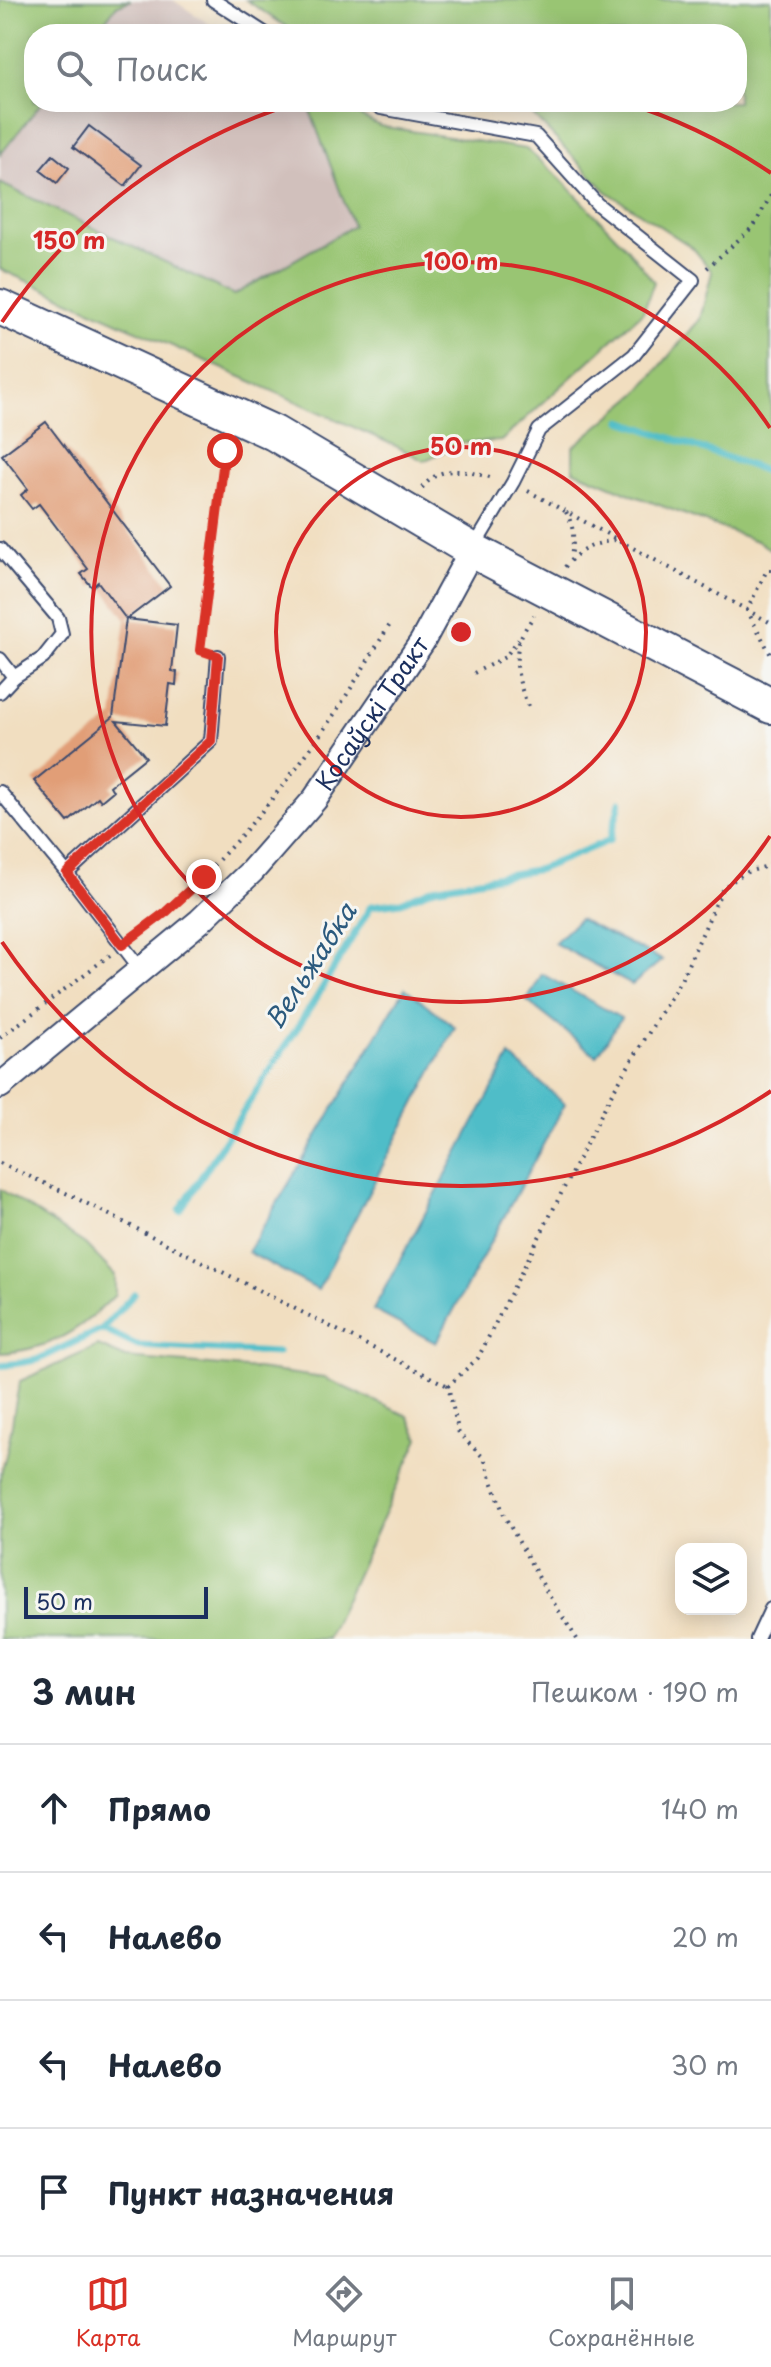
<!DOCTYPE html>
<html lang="ru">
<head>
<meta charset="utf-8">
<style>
  :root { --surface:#fff; --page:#f2f2f3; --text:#1f2937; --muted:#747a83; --line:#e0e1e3; --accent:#d93025 }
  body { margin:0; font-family:"Playpen Sans",sans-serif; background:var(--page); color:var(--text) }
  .controls { position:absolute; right:24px; bottom:24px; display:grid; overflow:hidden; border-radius:16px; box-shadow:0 4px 20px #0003 }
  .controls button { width:72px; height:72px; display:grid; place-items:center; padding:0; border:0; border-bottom:2px solid var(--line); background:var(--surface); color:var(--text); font:40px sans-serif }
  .scale { position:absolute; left:24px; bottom:20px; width:184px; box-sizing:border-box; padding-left:8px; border:4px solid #1b2f5e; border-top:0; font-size:22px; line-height:28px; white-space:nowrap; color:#1b2f5e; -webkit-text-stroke:6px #f6f6f2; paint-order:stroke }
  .stop { position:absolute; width:24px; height:24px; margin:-18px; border:6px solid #d93025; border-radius:50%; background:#fff }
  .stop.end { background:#d93025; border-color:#fff; box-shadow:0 2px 8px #0008 }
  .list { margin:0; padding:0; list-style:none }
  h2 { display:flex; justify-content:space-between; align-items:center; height:104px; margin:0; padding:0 32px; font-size:34px }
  h2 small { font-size:26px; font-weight:400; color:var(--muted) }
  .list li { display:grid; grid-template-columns:52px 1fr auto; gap:24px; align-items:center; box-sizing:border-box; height:128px; padding:0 32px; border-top:2px solid var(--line) }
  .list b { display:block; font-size:30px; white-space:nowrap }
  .list em { font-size:26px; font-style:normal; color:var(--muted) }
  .icon { flex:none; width:44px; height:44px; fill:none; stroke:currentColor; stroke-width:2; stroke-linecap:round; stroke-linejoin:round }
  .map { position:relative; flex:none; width:771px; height:1639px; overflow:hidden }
  .search { position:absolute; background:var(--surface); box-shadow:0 4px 20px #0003; left:24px; right:24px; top:24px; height:88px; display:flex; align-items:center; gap:20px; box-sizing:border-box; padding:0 28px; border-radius:32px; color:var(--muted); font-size:30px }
  .sheet { height:616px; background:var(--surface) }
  nav { display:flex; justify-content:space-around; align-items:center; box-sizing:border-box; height:112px; border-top:2px solid var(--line); background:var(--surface); font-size:22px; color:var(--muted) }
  nav a { display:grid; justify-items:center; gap:4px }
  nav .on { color:var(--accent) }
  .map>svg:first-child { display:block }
  .industrial { fill:#d1c0bc }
  .green { fill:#99c573; stroke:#5a7a68; stroke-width:2 }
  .water { fill:#50bdc8; stroke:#367693; stroke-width:2 }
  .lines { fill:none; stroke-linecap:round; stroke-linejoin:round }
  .stream { stroke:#50bdc8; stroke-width:7 }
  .building { fill:#e19e77 }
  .lane-casing { stroke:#3b496d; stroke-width:16 }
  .street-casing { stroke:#3b496d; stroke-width:28 }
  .secondary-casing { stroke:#3b496d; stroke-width:38 }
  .path { stroke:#3b496d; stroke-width:4; stroke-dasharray:2 6; stroke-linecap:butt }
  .lane { stroke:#fff; stroke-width:12 }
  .street { stroke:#fff; stroke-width:24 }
  .secondary { stroke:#fff; stroke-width:34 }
  .route { stroke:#d93025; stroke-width:10 }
  .ring { fill:none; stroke:#d62828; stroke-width:4 }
  .labels { text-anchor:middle; stroke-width:6; stroke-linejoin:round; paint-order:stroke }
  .street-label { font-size:24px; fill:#1b2f5e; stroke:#f6f6f2 }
  .water-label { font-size:26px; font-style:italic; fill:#2b5a7e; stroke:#f6f6f2 }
  .centre { fill:#d62828; stroke:#f6f6f2; stroke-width:4 }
  .ring-label { font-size:24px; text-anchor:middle; font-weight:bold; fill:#d62828; stroke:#f6f6f2; stroke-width:6; stroke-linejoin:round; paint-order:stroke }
</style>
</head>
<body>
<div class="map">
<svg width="771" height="1639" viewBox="0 0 771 1639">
  <rect width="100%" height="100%" fill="#f6f6f2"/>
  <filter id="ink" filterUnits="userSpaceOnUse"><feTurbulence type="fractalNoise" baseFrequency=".0125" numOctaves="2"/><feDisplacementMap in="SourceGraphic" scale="16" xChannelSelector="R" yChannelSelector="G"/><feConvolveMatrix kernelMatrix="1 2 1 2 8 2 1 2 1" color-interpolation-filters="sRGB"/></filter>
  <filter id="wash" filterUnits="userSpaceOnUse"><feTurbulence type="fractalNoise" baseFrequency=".006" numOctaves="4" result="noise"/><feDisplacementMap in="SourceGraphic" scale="32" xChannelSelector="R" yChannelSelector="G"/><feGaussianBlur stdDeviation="1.8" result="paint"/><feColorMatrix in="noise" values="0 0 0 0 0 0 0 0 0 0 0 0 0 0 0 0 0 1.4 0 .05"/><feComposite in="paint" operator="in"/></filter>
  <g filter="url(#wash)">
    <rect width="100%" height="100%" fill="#f1dec0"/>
    <!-- industrial -->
    <g class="industrial">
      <polygon points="131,0 173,0 224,34 95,34 116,6"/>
      <polygon points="42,102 307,102 353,226 234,295 0,183 0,155"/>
    </g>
    <!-- green -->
    <g class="green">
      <polygon points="0,0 131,0 116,6 95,34 34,34 34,102 42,102 0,155"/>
      <polygon points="246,0 771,0 771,550 759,542 635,496 573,470 573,447 638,393 700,319 712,272 693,248 606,191 529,111 409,102 737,102 737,34 297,34"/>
      <polygon points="307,102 333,102 380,126 526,149 560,178 626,247 654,282 643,312 501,441 461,443 424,461 398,447 0,269 0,183 234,295 353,226"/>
      <path d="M0 1189 85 1244 115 1275V1295C81 1330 50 1350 0 1353Z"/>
      <path d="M98 1346 126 1358 257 1369 324 1378 408 1416 419 1438 327 1639H0V1476C11 1446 12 1413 20 1381Z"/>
    </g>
    <!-- water -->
    <g class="water">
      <polygon points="579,919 662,960 632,985 554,943"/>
      <polygon points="542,974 621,1018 597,1056 527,1001"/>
      <polygon points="405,988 455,1027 318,1290 248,1252"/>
      <polygon points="510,1056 565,1104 436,1343 373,1310"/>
    </g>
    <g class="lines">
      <!-- stream -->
      <g class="stream">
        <polyline points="622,421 771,473"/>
        <polyline points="180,1210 315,1000 371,906 401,902 434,888 540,869 610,840 620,802"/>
        <polyline points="102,1329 138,1346 277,1353"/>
        <polyline points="0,1366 37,1360 102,1329 134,1294"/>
      </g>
    </g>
    <g id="blocks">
      <!-- building -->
      <g class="building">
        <polygon points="89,126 141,165 125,186 73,147"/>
        <polygon points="53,155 69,168 57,183 40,170"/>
        <polygon points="46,422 170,586 127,619 177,625 172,671 177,672 176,685 170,684 165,726 116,721 146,757 110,786 113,791 101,801 98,797 68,822 34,781 113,717 126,619 98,582 92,587 81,574 88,569 39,504 32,509 21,495 28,489 2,455"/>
      </g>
    </g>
  </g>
  <g filter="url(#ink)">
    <use href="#blocks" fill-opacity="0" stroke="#3b496d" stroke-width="2"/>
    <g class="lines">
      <!-- lane casing -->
      <g class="lane-casing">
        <g id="lane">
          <polyline points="213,0 266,34"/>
          <polyline points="371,102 381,108 536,136 597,204 693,280 634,355 539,430 513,482 474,547"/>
          <polyline points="0,549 58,618 62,634 43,658 14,677 0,692"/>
          <polyline points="0,659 14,677"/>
          <polyline points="0,792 67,873 142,971"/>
          <polyline points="67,873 211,741 218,656"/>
          <polyline points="757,1639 771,1609"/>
        </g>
      </g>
      <!-- street casing -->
      <g class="street-casing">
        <g id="street">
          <path id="s1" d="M0 1086 200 921 252 871 315 799 422 642 472 550"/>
        </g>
      </g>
      <!-- secondary casing -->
      <g class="secondary-casing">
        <polyline id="secondary" points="0,307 274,433 472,550 771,706"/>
      </g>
      <!-- path -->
      <g class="path">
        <polyline points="707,268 754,226 771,195"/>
        <path d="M422 488C442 462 467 472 494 478"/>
        <polyline points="528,491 771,623"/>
        <path d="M566 512C575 528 574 539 571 557"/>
        <path d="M565 567C577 550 595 543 615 540"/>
        <polyline points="771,570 767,570 747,610 771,655"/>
        <polyline points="201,647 225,451"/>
        <polyline points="474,673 505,657 519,639"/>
        <path d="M528 706C519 685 512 660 521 637 524 630 530 622 534 615"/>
        <path d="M136 935C209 878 269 808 322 732 347 697 368 659 391 623"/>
        <polyline points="0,1038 110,955"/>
        <polyline points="0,1163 68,1194 448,1386"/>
        <polyline points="577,1639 548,1594 504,1515 484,1458 459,1434 448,1386 478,1358 612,1093 681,980 723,888 744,873 771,865"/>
      </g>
      <!-- lane -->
      <use href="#lane" class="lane"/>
      <!-- street -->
      <use href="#street" class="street"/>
      <!-- secondary -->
      <use href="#secondary" class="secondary"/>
    </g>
  </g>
  <g class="lines" filter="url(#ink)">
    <!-- route -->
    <polyline class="route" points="204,877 166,912 122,945 67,873 211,741 218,656 200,650 225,451"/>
  </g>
  <!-- distance rings -->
  <g class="ring">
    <circle cx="461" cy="632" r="185"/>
    <path d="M770 836A370 370 0 1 1 770 428"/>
    <path d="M771 1091A554 554 0 0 1 2 942M2 322A554 554 0 0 1 299 102M623 102A554 554 0 0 1 771 173"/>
  </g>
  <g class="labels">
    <!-- street labels -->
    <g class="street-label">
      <text dy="8" stroke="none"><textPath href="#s1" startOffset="530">Косаўскі Тракт</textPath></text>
    </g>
    <!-- water labels -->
    <g class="water-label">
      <text transform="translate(311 966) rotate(-57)" y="9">Вельжабка</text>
    </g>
  </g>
  <circle cx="461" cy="632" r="12" class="centre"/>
  <g class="ring-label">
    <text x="69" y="249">150 m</text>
    <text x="461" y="270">100 m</text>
    <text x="461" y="455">50 m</text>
  </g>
</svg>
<div class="controls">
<button><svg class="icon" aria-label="layers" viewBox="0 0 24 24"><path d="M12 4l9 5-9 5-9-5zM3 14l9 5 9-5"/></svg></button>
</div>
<div class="scale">50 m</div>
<div class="stop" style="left:225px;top:451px"></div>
<div class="stop end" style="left:204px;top:877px"></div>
<div class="search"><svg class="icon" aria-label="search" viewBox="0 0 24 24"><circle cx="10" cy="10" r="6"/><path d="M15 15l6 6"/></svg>Поиск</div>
</div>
<section class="sheet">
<h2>3 мин<small>Пешком · 190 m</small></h2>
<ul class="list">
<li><svg class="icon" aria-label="ahead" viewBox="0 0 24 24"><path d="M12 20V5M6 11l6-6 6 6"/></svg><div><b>Прямо</b></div><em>140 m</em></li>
<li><svg class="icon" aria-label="left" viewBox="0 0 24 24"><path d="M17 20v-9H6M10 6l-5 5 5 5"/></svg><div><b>Налево</b></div><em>20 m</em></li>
<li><svg class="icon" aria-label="left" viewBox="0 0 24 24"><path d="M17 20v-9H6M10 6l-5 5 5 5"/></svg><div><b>Налево</b></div><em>30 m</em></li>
<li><svg class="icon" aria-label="arrive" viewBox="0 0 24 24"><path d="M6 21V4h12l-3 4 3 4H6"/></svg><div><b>Пункт назначения</b></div></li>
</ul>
</section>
<nav>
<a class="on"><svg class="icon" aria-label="map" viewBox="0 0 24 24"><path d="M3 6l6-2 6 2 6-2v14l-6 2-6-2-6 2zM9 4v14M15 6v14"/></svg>Карта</a>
<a><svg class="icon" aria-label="directions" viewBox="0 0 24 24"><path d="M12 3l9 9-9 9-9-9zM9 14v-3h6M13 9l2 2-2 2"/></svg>Маршрут</a>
<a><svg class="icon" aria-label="saved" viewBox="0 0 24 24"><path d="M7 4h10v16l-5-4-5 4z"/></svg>Сохранённые</a>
</nav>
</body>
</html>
